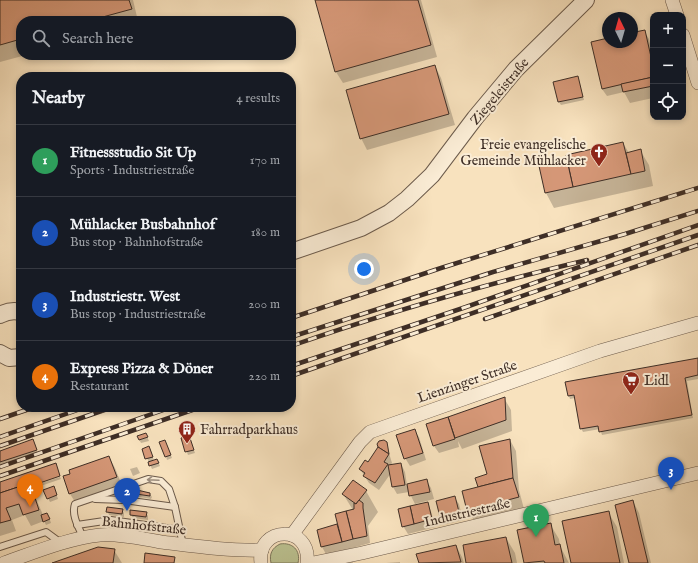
<!DOCTYPE html>
<html lang="en">
<head>
<meta charset="utf-8">
<style>
  :root { --surface:#171b24; --page:#20242c; --text:#f1f3f6; --muted:#9ea1a6; --line:#363941; --accent:#0f766e }
  body { margin:0; font-family:"IM FELL English",serif; background:var(--page); color:var(--text) }
  .controls { position:absolute; right:12px; top:12px; display:grid; overflow:hidden; border-radius:8px; box-shadow:0 2px 6px #0003 }
  .controls button { width:36px; height:36px; display:grid; place-items:center; padding:0; border:0; border-bottom:1px solid var(--line); background:var(--surface); color:var(--text); font:20px sans-serif }
  .compass { position:absolute; left:602px; top:12px; width:36px; height:36px; border-radius:50%; background:var(--surface); box-shadow:0 2px 6px #0003; rotate:355deg }
  .you { position:absolute; left:364px; top:269px; width:14px; height:14px; margin:-10px; border:3px solid #fff; border-radius:50%; background:#1a73e8; box-shadow:0 0 0 6px #1a73e833 }
  .badge { display:grid; place-items:center; width:26px; height:26px; border-radius:50%; background:var(--accent); color:#fff; font-size:13px; font-weight:700 }
  .pin { position:absolute; translate:-50% -33px; filter:drop-shadow(0 1px 2px #0008) }
  .pin::after { content:''; position:absolute; top:21px; width:14px; height:12px; background:inherit; clip-path:polygon(0 0,100% 0,50% 100%) }
  .list { margin:0; padding:0; list-style:none }
  h2 { display:flex; justify-content:space-between; align-items:center; height:52px; margin:0; padding:0 16px; font-size:17px }
  h2 small { font-size:13px; font-weight:400; color:var(--muted) }
  .list li { display:grid; grid-template-columns:26px 1fr auto; gap:12px; align-items:center; box-sizing:border-box; height:72px; padding:0 16px; border-top:1px solid var(--line) }
  .list b { display:block; font-size:15px; white-space:nowrap }
  .list p { margin:0; font-size:13px; white-space:nowrap; color:var(--muted) }
  .list em { font-size:13px; font-style:normal; color:var(--muted) }
  .icon { flex:none; width:22px; height:22px; fill:none; stroke:currentColor; stroke-width:2; stroke-linecap:round; stroke-linejoin:round }
  .map { position:relative; flex:none; width:698px; height:563px; overflow:hidden }
  .search { position:absolute; background:var(--surface); box-shadow:0 2px 6px #0003; left:16px; top:16px; width:280px; height:44px; display:flex; align-items:center; gap:10px; box-sizing:border-box; padding:0 14px; border-radius:16px; color:var(--muted); font-size:15px }
  .panel { position:absolute; background:var(--surface); box-shadow:0 2px 6px #0003; left:16px; top:72px; width:280px; height:340px; border-radius:16px }
  .map>svg:first-child { display:block }
  .green { fill:#bcc392; stroke:#7d785c }
  .shadow { fill:#0003 }
  .building { fill:#d69878; stroke:#3e2e26 }
  .lines { fill:none; stroke-linecap:round; stroke-linejoin:round }
  .service-casing { stroke:#6c5b4c; stroke-width:8 }
  .minor-casing { stroke:#6c5b4c; stroke-width:14 }
  .tertiary-casing { stroke:#6c5b4c; stroke-width:18 }
  .service { stroke:#faecd5; stroke-width:6 }
  .minor { stroke:#faecd5; stroke-width:13 }
  .tertiary { stroke:#faecd5; stroke-width:16 }
  .rail-casing { stroke:#3e2e26; stroke-width:4.5 }
  .rail { stroke:#faecd5; stroke-width:3; stroke-dasharray:9; stroke-linecap:butt }
  .oneway { stroke:#9c8d7e }
  .labels { text-anchor:middle; stroke-width:4; stroke-linejoin:round; paint-order:stroke }
  .street-label { font-size:14px; fill:#3e2e26; stroke:#faecd5 }
  .poi-label { font-size:14px; fill:#3e2e26; stroke:#faecd5; text-anchor:start }
</style>
</head>
<body>
<div class="map">
<svg width="698" height="563" viewBox="0 0 698 563">
  <rect width="100%" height="100%" fill="#f8e2be"/>
  <filter id="stains"><feTurbulence type="fractalNoise" baseFrequency=".005" numOctaves="4"/><feColorMatrix values="0 0 0 0 .2 0 0 0 0 .09 0 0 0 0 .02 0 0 0 .5 -.17"/></filter>
  <radialGradient id="worn" r=".72"><stop offset=".6" stop-color="#630" stop-opacity="0"/><stop offset="1" stop-color="#630" stop-opacity=".3"/></radialGradient>
  <!-- green -->
  <path class="green" d="M280 544C292 542 301 550 298 563H271C269 554 272 548 280 544Z"/>
  <!-- shadow -->
  <g class="shadow">
    <polygon points="0,0 133,0 138,21 21,21 21,55 26,55 0,62"/>
    <polygon points="316,0 421,0 437,57 343,83 336,72"/>
    <polygon points="633,25 637,33 644,31 649,39 653,58 653,98 630,103 624,92 607,96 602,89 608,39 608,42 632,42"/>
    <polygon points="435,66 441,78 455,125 367,150 361,138"/>
    <polygon points="578,77 584,100 561,105 559,102"/>
    <polygon points="623,143 629,153 640,150 649,165 653,186 554,208 546,193 540,167 568,161"/>
    <polygon points="698,361 698,379 687,381 693,418 602,435 600,429 583,432 581,428 575,398 570,399 569,396"/>
    <polygon points="504,398 511,410 512,431 462,449 458,441 459,447 439,453 434,446 427,425"/>
    <polygon points="414,430 419,437 426,460 410,466 405,458"/>
    <polygon points="146,434 149,441 141,443 138,437"/>
    <polygon points="189,437 195,453 188,455 182,439"/>
    <polygon points="510,440 516,451 519,490 524,509 475,522 468,510 479,487"/>
    <polygon points="165,441 172,458 167,460 166,456"/>
    <polygon points="386,443 392,463 390,466 401,464 405,472 407,485 427,481 431,488 434,499 415,504 409,492 397,494 393,487 391,473 379,490 369,483 360,469 368,463"/>
    <polygon points="35,444 38,453 0,466 0,452"/>
    <polygon points="143,449 151,451 154,461 157,460 160,466 152,469"/>
    <polygon points="109,457 115,468 123,488 77,505 70,494 64,477"/>
    <polygon points="137,467 140,473 133,476 130,469"/>
    <polygon points="57,468 60,475 30,485 32,486 60,477 61,479 32,489 43,515 49,517 51,523 46,525 44,521 31,526 25,515 12,520 16,531 0,536 0,483"/>
    <polygon points="55,490 58,499 50,502 48,498"/>
    <polygon points="366,491 378,512 368,526 370,543 349,549 353,563 331,563 322,547 318,530 337,526 339,529 353,510 343,494"/>
    <polygon points="137,494 150,494 152,497 151,499 139,497"/>
    <polygon points="454,497 459,504 463,520 446,524 441,517"/>
    <polygon points="633,501 639,513 651,563 630,563"/>
    <polygon points="427,503 431,511 435,527 408,534 403,526"/>
    <polygon points="122,510 124,513 124,517 109,515 108,512"/>
    <polygon points="608,512 617,527 624,563 572,563"/>
    <polygon points="146,513 148,516 148,520 133,518 131,514"/>
    <polygon points="550,524 559,539 560,546 569,563 525,563 519,531"/>
    <polygon points="506,538 515,553 517,563 467,563"/>
    <polygon points="456,546 462,557 464,563 420,563 418,555"/>
    <polygon points="114,550 122,563 55,563"/>
    <polygon points="400,562 400,563 386,563"/>
  </g>
  <!-- building -->
  <g class="building">
    <polygon points="0,0 129,0 132,9 88,21 21,21 21,39 0,45"/>
    <polygon points="315,0 418,0 431,45 335,72"/>
    <polygon points="633,24 635,32 645,30 653,66 653,77 602,89 591,42 608,38 608,42 632,42 632,25"/>
    <polygon points="435,65 449,114 360,139 346,90"/>
    <polygon points="578,76 583,97 558,102 553,82"/>
    <polygon points="653,77 653,86 623,92 621,84"/>
    <polygon points="623,142 631,174 573,187 566,155"/>
    <polygon points="641,149 645,171 631,174 626,153"/>
    <polygon points="567,160 573,187 545,193 539,166"/>
    <polygon points="698,358 698,375 685,378 692,415 599,432 598,426 580,429 574,395 568,396 565,382"/>
    <polygon points="505,397 506,420 455,438 448,417"/>
    <polygon points="448,417 455,439 433,446 426,424"/>
    <polygon points="415,429 423,453 404,459 396,435"/>
    <polygon points="146,433 148,437 139,440 137,436"/>
    <polygon points="189,435 194,450 185,452 181,438"/>
    <polygon points="33,439 37,450 0,462 0,451"/>
    <polygon points="510,439 513,478 478,487 475,478 487,474 479,446"/>
    <polygon points="165,440 171,455 165,457 159,442"/>
    <polygon points="384,440 387,442 389,454 378,447 377,444 379,441"/>
    <polygon points="149,446 153,457 145,459 142,449"/>
    <polygon points="378,447 389,454 384,462 388,464 375,483 363,476 365,473 359,469 365,460 368,462"/>
    <polygon points="109,456 117,477 69,494 63,476 70,474 69,470"/>
    <polygon points="157,459 159,463 149,466 148,462"/>
    <polygon points="56,463 60,476 31,486 30,483 0,493 0,482"/>
    <polygon points="401,463 405,485 392,487 388,465"/>
    <polygon points="513,478 519,497 467,511 462,491"/>
    <polygon points="427,479 430,492 409,496 407,484"/>
    <polygon points="353,480 367,490 356,504 342,494"/>
    <polygon points="30,483 39,510 23,515 19,504 6,508 11,520 0,523 0,493"/>
    <polygon points="54,486 57,495 47,499 43,490"/>
    <polygon points="137,490 150,493 150,496 136,494"/>
    <polygon points="455,496 459,512 440,517 436,501"/>
    <polygon points="359,500 363,503 363,508 367,536 353,539 346,511 354,509 354,503 356,504"/>
    <polygon points="633,500 648,563 629,563 615,505"/>
    <polygon points="428,502 432,519 414,524 410,506"/>
    <polygon points="410,506 414,524 402,527 398,509"/>
    <polygon points="107,507 123,509 122,514 106,512"/>
    <polygon points="130,510 147,512 146,517 130,515"/>
    <polygon points="346,511 353,539 342,542 335,514"/>
    <polygon points="609,511 620,563 571,563 562,521"/>
    <polygon points="47,513 50,519 43,522 41,515"/>
    <polygon points="551,523 555,545 560,544 564,563 545,563 544,561 524,563 517,530"/>
    <polygon points="337,524 342,542 321,547 317,530"/>
    <polygon points="506,537 512,563 466,563 463,545"/>
    <polygon points="456,545 461,562 419,563 416,554"/>
    <polygon points="98,547 115,549 113,563 52,563"/>
    <polygon points="145,553 175,557 174,563 144,563"/>
  </g>
  <g class="lines">
    <!-- service casing -->
    <g class="service-casing">
      <g id="service">
        <polyline points="95,499 124,500 175,507"/>
        <polyline points="77,525 111,520 180,530"/>
        <path d="M83 537C79 528 71 515 75 504L148 479 161 481 169 489 175 507 183 545"/>
        <polyline points="0,547 46,532 61,543"/>
      </g>
    </g>
    <!-- minor casing -->
    <g class="minor-casing">
      <g id="minor">
        <polyline points="672,0 677,15"/>
        <polyline points="683,35 698,83"/>
        <polyline points="292,535 360,442 370,432 600,351 698,323"/>
        <path d="M4 563C33 553 69 538 100 535 120 533 142 539 161 542 194 546 228 551 262 550"/>
        <path d="M261 563C256 525 312 524 307 563"/>
        <polyline points="313,563 362,553 698,473"/>
      </g>
    </g>
    <!-- tertiary casing -->
    <g class="tertiary-casing">
      <g id="tertiary">
        <polyline points="291,252 361,228 389,213 407,199 432,175 475,118 516,69 586,0"/>
        <path d="M0 315C7 311 13 310 21 312"/>
        <polyline points="0,353 9,358 21,357"/>
      </g>
    </g>
    <!-- service -->
    <use href="#service" class="service"/>
    <!-- minor -->
    <use href="#minor" class="minor"/>
    <!-- tertiary -->
    <use href="#tertiary" class="tertiary"/>
    <!-- rail casing -->
    <g class="rail-casing">
      <g id="rail">
        <polyline points="291,318 441,268 698,188"/>
        <polyline points="485,319 698,245"/>
        <polyline points="291,337 493,272 625,234 698,211"/>
        <path d="M291 346C388 312 487 284 587 260"/>
        <polyline points="291,366 466,307 698,225"/>
        <polyline points="291,376 698,235"/>
        <polyline points="0,419 35,407"/>
        <polyline points="0,437 86,407"/>
        <polyline points="0,446 113,407"/>
        <polyline points="0,467 172,407"/>
        <polyline points="0,476 201,407"/>
      </g>
    </g>
    <!-- rail -->
    <use href="#rail" class="rail"/>
  </g>
  <!-- one-way arrows -->
  <defs><path id="oneway-shaft" d="M-6 0H5M1.5-3L5.5 0L1.5 3" fill="none" stroke-width="1.6" stroke-linecap="round" stroke-linejoin="round"/></defs>
  <use class="oneway" href="#oneway-shaft" transform="translate(153 480) rotate(-177)"/>
  <!-- icons -->
  <defs>
    <g id="church-pin" transform="scale(0.9)"><path d="M0 17L-7.5 6A9.5 9.5 0 1 1 7.5 6Z" fill="#8f2418" stroke="#faecd5"/><path d="M-1.2-6h2.4v3.5h3.3v2.4h-3.3V6h-2.4V-.1h-3.3v-2.4h3.3Z" fill="#fff"/></g>
    <g id="supermarket-pin" transform="scale(0.9)"><path d="M0 17L-7.5 6A9.5 9.5 0 1 1 7.5 6Z" fill="#8f2418" stroke="#faecd5"/><path d="M-6-5.5h2.5l.6 2H6L4.5 2H-2.5L-4.4-4H-6ZM-1.5 3.2a1.3 1.3 0 1 0 .1 0ZM3 3.2a1.3 1.3 0 1 0 .1 0Z" fill="#fff"/></g>
    <g id="building-pin" transform="scale(0.9)"><path d="M0 17L-7.5 6A9.5 9.5 0 1 1 7.5 6Z" fill="#8f2418" stroke="#faecd5"/><path d="M-4-6H4V6H1V3H-1V6H-4ZM-2.5-4.3h1.7v1.8h-1.7ZM.8-4.3h1.7v1.8H.8ZM-2.5-1h1.7V.8h-1.7ZM.8-1h1.7V.8H.8Z" fill="#fff"/></g>
  </defs>
  <g fill-rule="evenodd">
    <use href="#church-pin" x="599" y="152"/>
    <use href="#supermarket-pin" x="631" y="380"/>
    <use href="#building-pin" x="187" y="429"/>
  </g>
  <g class="labels">
    <!-- street labels -->
    <g class="street-label">
      <text transform="translate(499 91) rotate(-50)" y="5">Ziegeleistraße</text>
      <text transform="translate(467 381) rotate(-19)" y="5">Lienzinger Straße</text>
      <text transform="translate(467 512) rotate(-13)" y="5">Industriestraße</text>
      <text transform="translate(144 525) rotate(6)" y="5">Bahnhofstraße</text>
    </g>
    <!-- poi labels -->
    <g class="poi-label">
      <text x="586" y="149" text-anchor="end">Freie evangelische<tspan x="586" dy="16">Gemeinde Mühlacker</tspan></text>
      <text x="644" y="385">Lidl</text>
      <text x="200" y="434">Fahrradparkhaus</text>
    </g>
  </g>
  <rect width="100%" height="100%" filter="url(#stains)"/>
  <rect width="100%" height="100%" fill="url(#worn)"/>
</svg>
<div class="controls">
<button>+</button>
<button>−</button>
<button><svg class="icon" aria-label="locate" viewBox="0 0 24 24"><circle cx="12" cy="12" r="6"/><path d="M12 2v4M12 18v4M2 12h4M18 12h4"/></svg></button>
</div>
<svg class="compass" viewBox="-18 -18 36 36"><path d="M0-13l5 13h-10z" fill="#e53935"/><path d="M0 13l5-13h-10z" fill="#9ea1a6"/></svg>
<div class="you"></div>
<div class="pin badge" style="left:536px;top:537px;background:#2e9e5b">1</div>
<div class="pin badge" style="left:127px;top:511px;background:#1a4fb4">2</div>
<div class="pin badge" style="left:671px;top:490px;background:#1a4fb4">3</div>
<div class="pin badge" style="left:30px;top:507px;background:#e8710a">4</div>
<div class="search"><svg class="icon" aria-label="search" viewBox="0 0 24 24"><circle cx="10" cy="10" r="6"/><path d="M15 15l6 6"/></svg>Search here</div>
<section class="panel">
<h2>Nearby<small>4 results</small></h2>
<ul class="list">
<li><span class="badge" style="background:#2e9e5b">1</span><div><b>Fitnessstudio Sit Up</b><p>Sports · Industriestraße</p></div><em>170 m</em></li>
<li><span class="badge" style="background:#1a4fb4">2</span><div><b>Mühlacker Busbahnhof</b><p>Bus stop · Bahnhofstraße</p></div><em>180 m</em></li>
<li><span class="badge" style="background:#1a4fb4">3</span><div><b>Industriestr. West</b><p>Bus stop · Industriestraße</p></div><em>200 m</em></li>
<li><span class="badge" style="background:#e8710a">4</span><div><b>Express Pizza &amp; Döner</b><p>Restaurant</p></div><em>220 m</em></li>
</ul>
</section>
</div>
</body>
</html>
